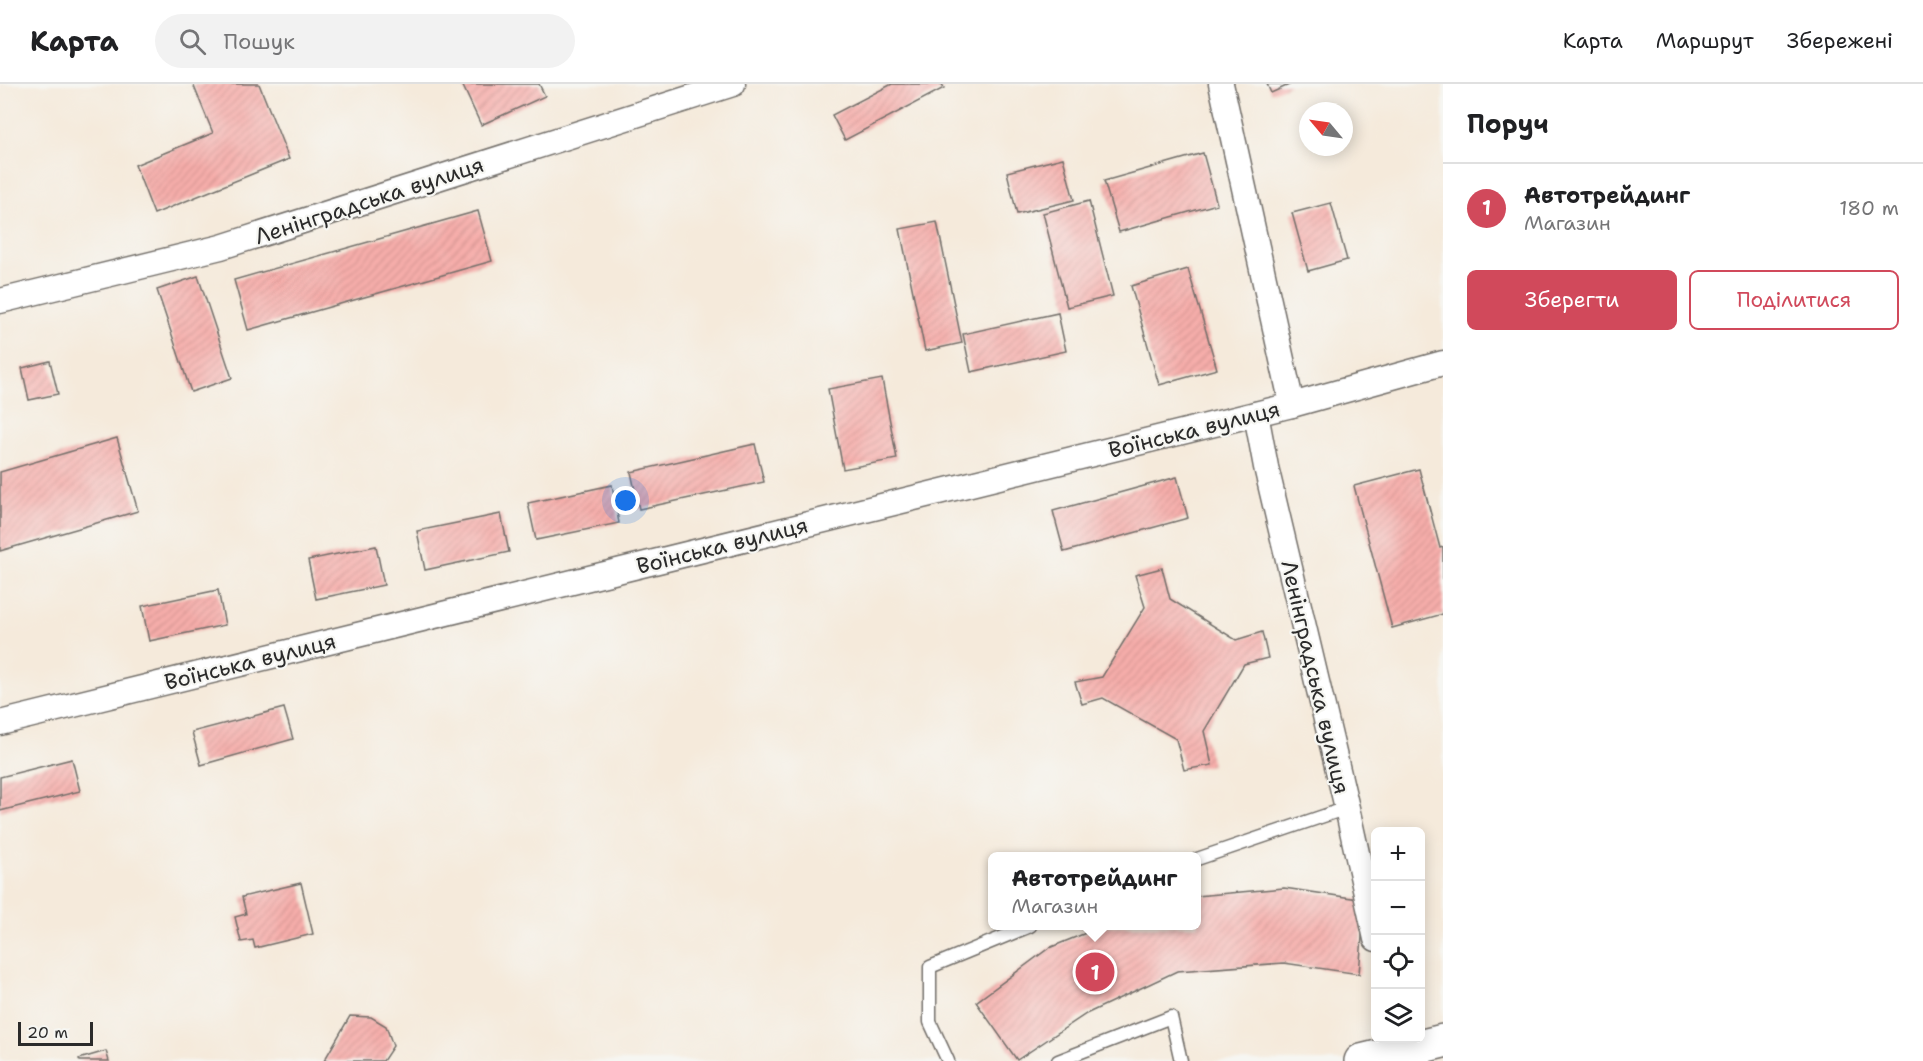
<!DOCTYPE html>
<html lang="uk">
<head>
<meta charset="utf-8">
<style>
  :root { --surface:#fff; --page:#f2f2f2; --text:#202124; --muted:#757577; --line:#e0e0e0; --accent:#d1495b }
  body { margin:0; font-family:"Shantell Sans",sans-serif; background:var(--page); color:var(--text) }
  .controls { position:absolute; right:18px; bottom:18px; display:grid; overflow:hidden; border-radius:9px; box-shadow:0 3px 15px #0003 }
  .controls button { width:54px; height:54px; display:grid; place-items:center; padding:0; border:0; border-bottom:2px solid var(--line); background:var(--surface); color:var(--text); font:30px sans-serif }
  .compass { position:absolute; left:1299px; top:18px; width:54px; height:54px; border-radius:50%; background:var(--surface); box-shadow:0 3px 15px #0003; rotate:299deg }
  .scale { position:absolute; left:18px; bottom:15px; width:75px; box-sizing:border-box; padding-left:6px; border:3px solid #2b2b2b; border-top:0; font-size:16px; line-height:21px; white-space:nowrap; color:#2b2b2b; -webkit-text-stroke:4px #f6f6f2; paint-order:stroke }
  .you { position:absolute; left:626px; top:417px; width:21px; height:21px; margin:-15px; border:4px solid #fff; border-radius:50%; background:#1a73e8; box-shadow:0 0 0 9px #1a73e833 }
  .badge { display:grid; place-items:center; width:39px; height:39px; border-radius:50%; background:var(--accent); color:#fff; font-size:20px; font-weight:700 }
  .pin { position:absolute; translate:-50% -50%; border:3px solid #fff; box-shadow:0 2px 6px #0006 }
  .popup { position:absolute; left:988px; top:768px; width:213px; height:78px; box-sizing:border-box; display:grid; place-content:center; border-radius:9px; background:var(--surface); filter:drop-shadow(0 2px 4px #0005); font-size:20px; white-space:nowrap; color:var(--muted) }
  .popup b { font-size:22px; color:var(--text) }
  .popup::after { content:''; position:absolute; left:50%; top:100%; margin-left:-12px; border:12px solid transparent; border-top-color:var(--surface) }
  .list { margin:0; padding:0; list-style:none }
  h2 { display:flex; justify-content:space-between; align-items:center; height:78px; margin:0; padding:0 24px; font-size:26px }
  h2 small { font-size:20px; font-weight:400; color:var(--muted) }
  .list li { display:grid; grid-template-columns:39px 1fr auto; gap:18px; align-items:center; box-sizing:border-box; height:90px; padding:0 24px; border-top:2px solid var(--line) }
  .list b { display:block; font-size:22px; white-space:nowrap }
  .list p { margin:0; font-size:20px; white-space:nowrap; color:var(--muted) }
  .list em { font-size:20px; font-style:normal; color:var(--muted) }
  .actions { display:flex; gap:12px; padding:18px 24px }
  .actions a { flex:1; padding:14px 0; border:2px solid var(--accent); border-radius:9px; text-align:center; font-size:21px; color:var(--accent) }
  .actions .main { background:var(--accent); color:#fff }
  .icon { flex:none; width:33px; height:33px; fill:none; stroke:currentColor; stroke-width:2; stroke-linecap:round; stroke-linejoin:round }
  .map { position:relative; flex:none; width:1443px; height:977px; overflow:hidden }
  header { display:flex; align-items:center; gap:36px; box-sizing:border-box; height:84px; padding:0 30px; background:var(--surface); border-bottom:2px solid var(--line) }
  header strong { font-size:28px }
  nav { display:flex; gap:33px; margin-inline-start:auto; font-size:21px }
  .search { width:420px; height:54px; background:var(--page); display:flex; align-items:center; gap:15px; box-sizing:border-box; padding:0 21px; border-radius:33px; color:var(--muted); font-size:22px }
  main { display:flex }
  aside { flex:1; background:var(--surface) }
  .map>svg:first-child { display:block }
  .building { fill:url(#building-hatch) }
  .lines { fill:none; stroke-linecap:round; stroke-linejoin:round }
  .service-casing { stroke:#726e69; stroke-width:15 }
  .minor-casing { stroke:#726e69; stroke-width:27 }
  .secondary-casing { stroke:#726e69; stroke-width:36 }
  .service { stroke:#fff; stroke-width:12 }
  .minor { stroke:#fff; stroke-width:24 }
  .secondary { stroke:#fff; stroke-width:33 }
  .labels { text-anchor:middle; stroke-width:4.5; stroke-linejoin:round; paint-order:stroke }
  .street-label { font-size:22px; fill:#2b2b2b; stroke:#f6f6f2 }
</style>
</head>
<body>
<header>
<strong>Карта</strong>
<div class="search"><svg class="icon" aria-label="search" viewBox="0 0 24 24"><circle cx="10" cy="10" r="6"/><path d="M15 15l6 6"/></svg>Пошук</div>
<nav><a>Карта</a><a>Маршрут</a><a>Збережені</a></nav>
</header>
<main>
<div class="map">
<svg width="1443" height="977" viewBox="0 0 1443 977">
  <defs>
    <pattern id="building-hatch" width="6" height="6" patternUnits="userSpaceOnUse" patternTransform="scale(1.5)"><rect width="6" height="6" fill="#f6adaa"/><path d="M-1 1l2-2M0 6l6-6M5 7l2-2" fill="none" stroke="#d39592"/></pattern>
  </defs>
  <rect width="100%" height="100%" fill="#f6f6f2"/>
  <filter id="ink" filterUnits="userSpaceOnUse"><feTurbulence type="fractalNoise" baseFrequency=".0167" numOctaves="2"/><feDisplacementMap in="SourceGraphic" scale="12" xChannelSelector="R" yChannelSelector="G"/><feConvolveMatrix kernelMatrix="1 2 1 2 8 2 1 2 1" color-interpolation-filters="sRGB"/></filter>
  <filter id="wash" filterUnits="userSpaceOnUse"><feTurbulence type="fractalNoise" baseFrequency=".008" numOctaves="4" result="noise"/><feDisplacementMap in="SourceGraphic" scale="24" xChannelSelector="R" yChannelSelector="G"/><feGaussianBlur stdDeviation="1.35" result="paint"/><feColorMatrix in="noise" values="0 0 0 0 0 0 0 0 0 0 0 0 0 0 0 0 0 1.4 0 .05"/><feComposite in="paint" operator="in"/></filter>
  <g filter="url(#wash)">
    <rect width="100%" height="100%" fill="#f5eadb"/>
    <g id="blocks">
      <!-- building -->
      <g class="building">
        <polygon points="193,0 259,0 289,75 154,130 135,81 213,49"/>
        <polygon points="462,0 539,0 545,12 481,41"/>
        <polygon points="892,0 942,0 944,4 845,56 832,31"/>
        <polygon points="1267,0 1291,0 1271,9"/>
        <polygon points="1203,69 1217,120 1119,148 1104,97"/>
        <polygon points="1063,74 1074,116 1017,130 1007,88"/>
        <polygon points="1089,117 1113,212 1067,223 1043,129"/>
        <polygon points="1331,119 1347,176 1308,187 1292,129"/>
        <polygon points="478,127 492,177 248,246 234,196"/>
        <polygon points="937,138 962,259 925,267 900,145"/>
        <polygon points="1188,185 1217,285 1159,301 1131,202"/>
        <polygon points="198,192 232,294 191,308 157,206"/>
        <polygon points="1058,229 1066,267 971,288 963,250"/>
        <polygon points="50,277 58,310 29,316 22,284"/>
        <polygon points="882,295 897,375 843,385 828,305"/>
        <polygon points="117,354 138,427 0,467 0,388"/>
        <polygon points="755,360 764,398 639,425 631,388"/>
        <polygon points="1419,385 1440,464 1443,463 1443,530 1392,544 1354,402"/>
        <polygon points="1177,393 1188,434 1064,468 1053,427"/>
        <polygon points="612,401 619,439 536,456 528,419"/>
        <polygon points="501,430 509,468 425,486 417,447"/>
        <polygon points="376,462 384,501 316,515 308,476"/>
        <polygon points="1162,484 1170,515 1236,556 1262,548 1268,574 1244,580 1204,647 1212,681 1184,686 1176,655 1103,614 1082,620 1075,598 1102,593 1145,523 1135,491"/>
        <polygon points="218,506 225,541 149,557 142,522"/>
        <polygon points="284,624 293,655 201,681 192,648"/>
        <polygon points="72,675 80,707 0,727 0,693"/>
        <polygon points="301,799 313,850 255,864 253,856 241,858 235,833 246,830 242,813"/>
        <polygon points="1284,804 1365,816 1359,890 1284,879 1177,887 1086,930 1017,976 976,918 1049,864 1103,842 1197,842 1197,812"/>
        <polygon points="350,932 371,933 386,942 393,962 383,977 324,977"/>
        <polygon points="106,967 109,977 80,977 79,975"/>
      </g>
    </g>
  </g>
  <g filter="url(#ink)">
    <use href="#blocks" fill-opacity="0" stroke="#726e69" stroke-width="1.5"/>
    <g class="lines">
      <!-- service casing -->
      <g class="service-casing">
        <g id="service">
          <polyline points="1197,775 1347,724"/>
          <polyline points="948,977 930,938 930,883 1030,842"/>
          <polyline points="1058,977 1171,933 1181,977"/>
        </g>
      </g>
      <!-- minor casing -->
      <g class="minor-casing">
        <g id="minor">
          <polyline points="1221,0 1292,321"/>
          <polyline points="0,217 221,163 733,0"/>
          <polyline points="1256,330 1266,383 1347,724 1376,855"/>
          <polyline points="0,639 1292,321 1443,279"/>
        </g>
      </g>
      <!-- secondary casing -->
      <g class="secondary-casing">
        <polyline id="secondary" points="1361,977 1443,957"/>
      </g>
      <!-- service -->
      <use href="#service" class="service"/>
      <!-- minor -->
      <use href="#minor" class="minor"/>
      <!-- secondary -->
      <use href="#secondary" class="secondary"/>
    </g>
  </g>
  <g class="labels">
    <!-- street labels -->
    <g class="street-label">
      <text transform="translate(369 116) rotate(-18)" y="8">Ленінградська вулиця</text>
      <text transform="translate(1194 345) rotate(-14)" y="8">Воїнська вулиця</text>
      <text transform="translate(722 461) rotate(-14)" y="8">Воїнська вулиця</text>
      <text transform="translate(250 577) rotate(-14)" y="8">Воїнська вулиця</text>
      <text transform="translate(1316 593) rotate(77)" y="8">Ленінградська вулиця</text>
    </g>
  </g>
</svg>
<div class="controls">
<button>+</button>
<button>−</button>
<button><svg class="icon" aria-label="locate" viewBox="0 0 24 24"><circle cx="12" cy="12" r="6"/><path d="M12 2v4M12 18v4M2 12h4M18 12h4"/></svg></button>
<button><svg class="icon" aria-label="layers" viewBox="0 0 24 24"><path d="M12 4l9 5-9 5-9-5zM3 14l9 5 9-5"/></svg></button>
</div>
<svg class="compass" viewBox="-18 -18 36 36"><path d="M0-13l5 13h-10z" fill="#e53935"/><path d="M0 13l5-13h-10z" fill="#757577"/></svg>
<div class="scale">20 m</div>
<div class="you"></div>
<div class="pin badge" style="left:1095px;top:888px">1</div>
<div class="popup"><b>Автотрейдинг</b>Магазин</div>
</div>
<aside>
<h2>Поруч<small></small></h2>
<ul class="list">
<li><span class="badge">1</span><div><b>Автотрейдинг</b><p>Магазин</p></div><em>180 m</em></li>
</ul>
<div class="actions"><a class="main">Зберегти</a><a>Поділитися</a></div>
</aside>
</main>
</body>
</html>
